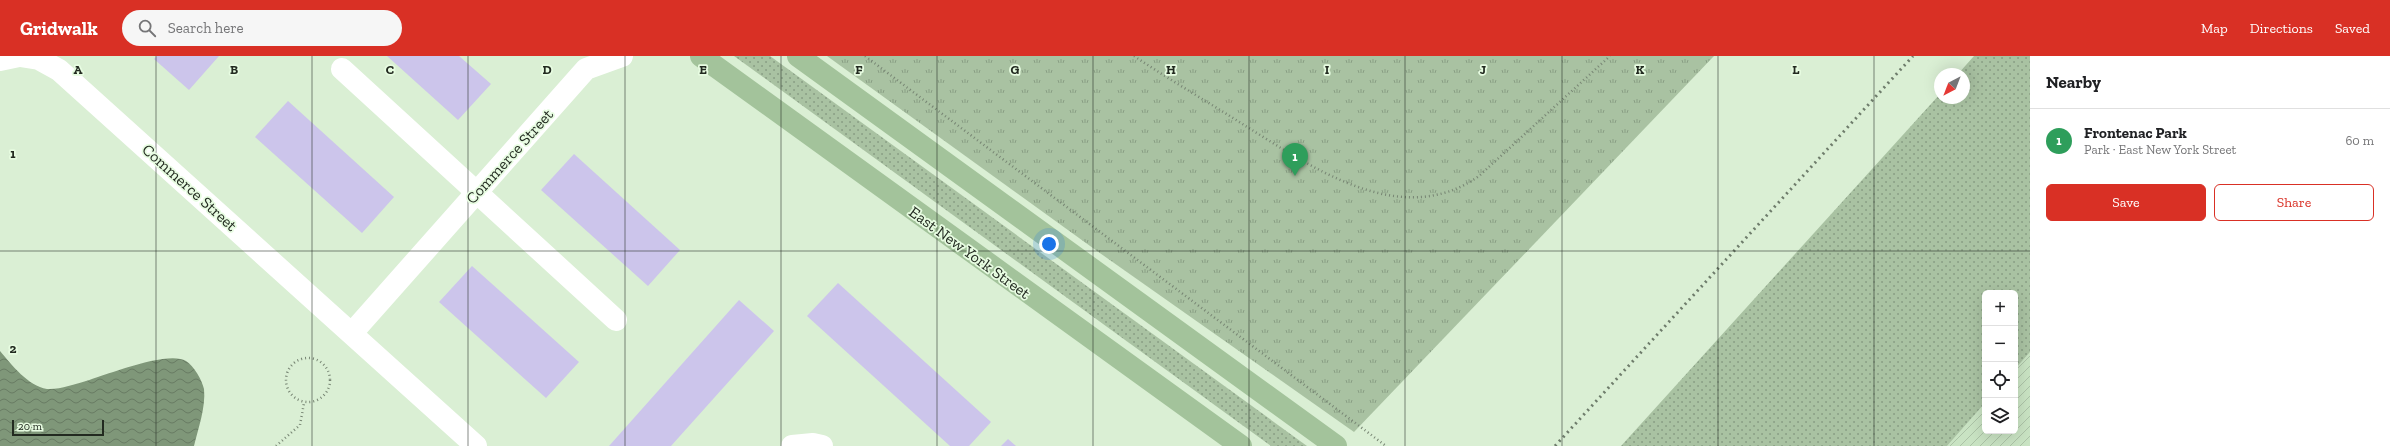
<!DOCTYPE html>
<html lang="en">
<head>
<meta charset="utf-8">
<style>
  :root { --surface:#fff; --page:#f6f6f6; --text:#202124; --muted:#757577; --line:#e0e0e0; --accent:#d93025 }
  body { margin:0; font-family:"Zilla Slab",serif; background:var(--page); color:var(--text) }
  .controls { position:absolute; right:12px; bottom:12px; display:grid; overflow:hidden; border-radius:6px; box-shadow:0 4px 16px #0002 }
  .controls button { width:36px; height:36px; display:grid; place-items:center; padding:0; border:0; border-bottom:1px solid var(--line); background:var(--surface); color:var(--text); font:20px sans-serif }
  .compass { position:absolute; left:1934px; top:12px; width:36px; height:36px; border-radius:50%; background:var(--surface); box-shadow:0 4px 16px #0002; rotate:222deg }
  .scale { position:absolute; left:12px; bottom:10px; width:92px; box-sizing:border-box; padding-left:4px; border:2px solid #222a20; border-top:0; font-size:11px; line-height:14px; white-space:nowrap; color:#222a20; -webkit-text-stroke:3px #e7fce1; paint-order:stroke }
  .you { position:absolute; left:1049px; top:188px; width:14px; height:14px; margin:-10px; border:3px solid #fff; border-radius:50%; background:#1a73e8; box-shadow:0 0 0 6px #1a73e833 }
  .badge { display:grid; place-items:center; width:26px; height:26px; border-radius:50%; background:var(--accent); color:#fff; font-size:13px; font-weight:700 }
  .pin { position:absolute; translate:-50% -33px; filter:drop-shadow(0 1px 2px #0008) }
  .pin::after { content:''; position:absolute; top:21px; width:14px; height:12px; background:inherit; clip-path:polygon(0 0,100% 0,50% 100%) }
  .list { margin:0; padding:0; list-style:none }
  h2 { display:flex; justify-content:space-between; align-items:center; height:52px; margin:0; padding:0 16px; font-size:17px }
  h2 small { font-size:13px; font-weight:400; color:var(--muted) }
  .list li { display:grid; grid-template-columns:26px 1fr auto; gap:12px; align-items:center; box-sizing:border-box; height:64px; padding:0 16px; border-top:1px solid var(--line) }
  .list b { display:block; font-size:15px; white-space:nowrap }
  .list p { margin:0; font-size:13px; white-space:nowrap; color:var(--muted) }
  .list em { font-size:13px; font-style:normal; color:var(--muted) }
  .actions { display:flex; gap:8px; padding:12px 16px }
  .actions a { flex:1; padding:9px 0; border:1px solid var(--accent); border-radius:6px; text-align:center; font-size:14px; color:var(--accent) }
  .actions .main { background:var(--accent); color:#fff }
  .icon { flex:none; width:22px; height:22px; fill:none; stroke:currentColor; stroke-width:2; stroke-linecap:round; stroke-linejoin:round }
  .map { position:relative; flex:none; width:2030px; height:390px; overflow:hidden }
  header { display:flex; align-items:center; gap:24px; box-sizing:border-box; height:56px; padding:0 20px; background:var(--accent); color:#fff }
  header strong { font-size:19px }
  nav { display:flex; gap:22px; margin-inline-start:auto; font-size:14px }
  .search { width:280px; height:36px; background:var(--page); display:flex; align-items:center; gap:10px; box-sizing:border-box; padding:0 14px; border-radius:22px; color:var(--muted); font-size:15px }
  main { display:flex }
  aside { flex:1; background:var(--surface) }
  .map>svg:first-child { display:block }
  .industrial { fill:url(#industrial-furrows) }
  .grass { fill:url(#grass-dots) }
  .park { fill:url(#park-tufts) }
  .water { fill:url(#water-waves) }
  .building { fill:#ccc5eb }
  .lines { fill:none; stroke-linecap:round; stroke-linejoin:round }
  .path { stroke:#778573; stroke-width:2.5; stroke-dasharray:1 3; stroke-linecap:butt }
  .minor { stroke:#fff; stroke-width:22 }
  .major { stroke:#a3c39b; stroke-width:22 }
  .rail { stroke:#6e7c6b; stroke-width:3; stroke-dasharray:2 4; stroke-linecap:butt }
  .grid { fill:none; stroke:#222a20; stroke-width:1; stroke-opacity:0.55 }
  .labels { text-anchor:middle; stroke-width:3.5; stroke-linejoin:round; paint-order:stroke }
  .street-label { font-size:16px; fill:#222a20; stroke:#e7fce1 }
  .grid-label { font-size:13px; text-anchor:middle; font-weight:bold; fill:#222a20; stroke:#e7fce1; stroke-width:3.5; stroke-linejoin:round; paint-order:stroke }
</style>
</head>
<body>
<header>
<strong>Gridwalk</strong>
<div class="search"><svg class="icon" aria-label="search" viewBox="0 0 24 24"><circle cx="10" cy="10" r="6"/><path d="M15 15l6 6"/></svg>Search here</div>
<nav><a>Map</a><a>Directions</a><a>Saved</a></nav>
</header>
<main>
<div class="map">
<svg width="2030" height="390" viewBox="0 0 2030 390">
  <defs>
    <pattern id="industrial-furrows" width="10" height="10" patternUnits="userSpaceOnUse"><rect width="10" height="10" fill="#c9e3c3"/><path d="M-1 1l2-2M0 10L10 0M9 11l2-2" fill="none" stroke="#acc3a7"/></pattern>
    <pattern id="grass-dots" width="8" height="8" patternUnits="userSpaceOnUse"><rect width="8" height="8" fill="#a9c2a2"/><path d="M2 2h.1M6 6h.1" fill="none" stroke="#899e84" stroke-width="1.8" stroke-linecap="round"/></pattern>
    <pattern id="park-tufts" width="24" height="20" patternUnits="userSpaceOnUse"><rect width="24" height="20" fill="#a9c2a2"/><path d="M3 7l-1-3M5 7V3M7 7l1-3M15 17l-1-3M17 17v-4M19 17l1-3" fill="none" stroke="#899e84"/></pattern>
    <pattern id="water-waves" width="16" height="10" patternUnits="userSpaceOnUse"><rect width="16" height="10" fill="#7f9779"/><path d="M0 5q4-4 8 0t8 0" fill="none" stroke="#687b63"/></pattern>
  </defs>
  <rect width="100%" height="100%" fill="#daefd4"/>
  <!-- industrial -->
  <polygon class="industrial" points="2030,296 2030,390 1947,390 1985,347 1985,375 2015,375 2015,313"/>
  <!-- grass -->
  <g class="grass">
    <polygon points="734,0 770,0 1307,390 1271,390"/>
    <polygon points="1974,0 2030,0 2030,296 2015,313 2015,237 1985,237 1985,347 1947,390 1621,390 1940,38 1940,42 1964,42 1964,18 1958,18"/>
  </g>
  <!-- park -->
  <polygon class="park" points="827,0 1714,0 1354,376 1097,195"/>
  <!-- water -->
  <path class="water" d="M0 295C12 309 28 330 47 333 59 334 75 328 86 325 106 319 168 294 186 305 194 310 202 324 204 333 206 351 198 373 194 390H0Z"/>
  <!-- building -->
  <g class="building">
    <polygon points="157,0 219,0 189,34 154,3"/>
    <polygon points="387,0 459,0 491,28 458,64"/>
    <polygon points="288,45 394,141 362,177 255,81"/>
    <polygon points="574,98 680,194 648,230 541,134"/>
    <polygon points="472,210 579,306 546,342 439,246"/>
    <polygon points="838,227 991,366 969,390 950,390 807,260"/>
    <polygon points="739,244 774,275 671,390 609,390"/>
    <polygon points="1008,383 1016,390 1001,390"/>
  </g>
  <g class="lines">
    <!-- path -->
    <g class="path">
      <polyline points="865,0 1386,390"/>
      <path d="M1134 0C1170 24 1208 46 1244 69 1312 111 1401 175 1479 120L1610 0"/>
      <circle cx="308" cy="324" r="22"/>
      <polyline points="276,390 300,369 304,347"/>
    </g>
    <!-- minor -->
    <g class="minor">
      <polyline points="20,0 39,3 59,14 476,390"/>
      <polyline points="0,4 19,0"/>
      <polyline points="342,13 616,264"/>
      <polyline points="352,277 586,13 622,0"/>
      <polyline points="792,390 813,388 822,390"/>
    </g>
    <!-- major -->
    <g class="major">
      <polyline points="701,0 1241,390"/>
      <polyline points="798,0 1336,390"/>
    </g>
    <!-- rail -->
    <polyline class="rail" points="1555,390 1913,0"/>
  </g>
  <!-- grid -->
  <path class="grid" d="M156 0V390M312 0V390M468 0V390M625 0V390M781 0V390M937 0V390M1093 0V390M1249 0V390M1405 0V390M1562 0V390M1718 0V390M1874 0V390M0 195H2030"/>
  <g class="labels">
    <!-- street labels -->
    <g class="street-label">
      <text transform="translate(509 100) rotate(-48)" y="6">Commerce Street</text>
      <text transform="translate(190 131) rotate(42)" y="6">Commerce Street</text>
      <text transform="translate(970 196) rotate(36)" y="6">East New York Street</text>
    </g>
  </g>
  <g class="grid-label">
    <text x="78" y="18">A</text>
    <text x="234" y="18">B</text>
    <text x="390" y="18">C</text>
    <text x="547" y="18">D</text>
    <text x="703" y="18">E</text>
    <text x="859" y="18">F</text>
    <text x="1015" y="18">G</text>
    <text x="1171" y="18">H</text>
    <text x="1327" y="18">I</text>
    <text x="1483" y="18">J</text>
    <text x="1640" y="18">K</text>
    <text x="1796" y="18">L</text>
    <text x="13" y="102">1</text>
    <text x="13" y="297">2</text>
  </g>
</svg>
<div class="controls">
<button>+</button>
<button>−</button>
<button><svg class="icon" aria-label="locate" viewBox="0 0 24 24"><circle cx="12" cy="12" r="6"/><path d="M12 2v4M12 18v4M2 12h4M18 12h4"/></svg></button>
<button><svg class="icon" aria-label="layers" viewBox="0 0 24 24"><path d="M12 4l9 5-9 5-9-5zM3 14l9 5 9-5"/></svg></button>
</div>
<svg class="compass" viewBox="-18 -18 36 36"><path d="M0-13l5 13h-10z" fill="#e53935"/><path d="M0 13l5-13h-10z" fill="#757577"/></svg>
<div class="scale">20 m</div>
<div class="you"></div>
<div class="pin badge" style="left:1295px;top:120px;background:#2e9e5b">1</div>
</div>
<aside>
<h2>Nearby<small></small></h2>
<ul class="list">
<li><span class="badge" style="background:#2e9e5b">1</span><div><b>Frontenac Park</b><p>Park · East New York Street</p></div><em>60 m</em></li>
</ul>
<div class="actions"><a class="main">Save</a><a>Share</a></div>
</aside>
</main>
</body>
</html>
